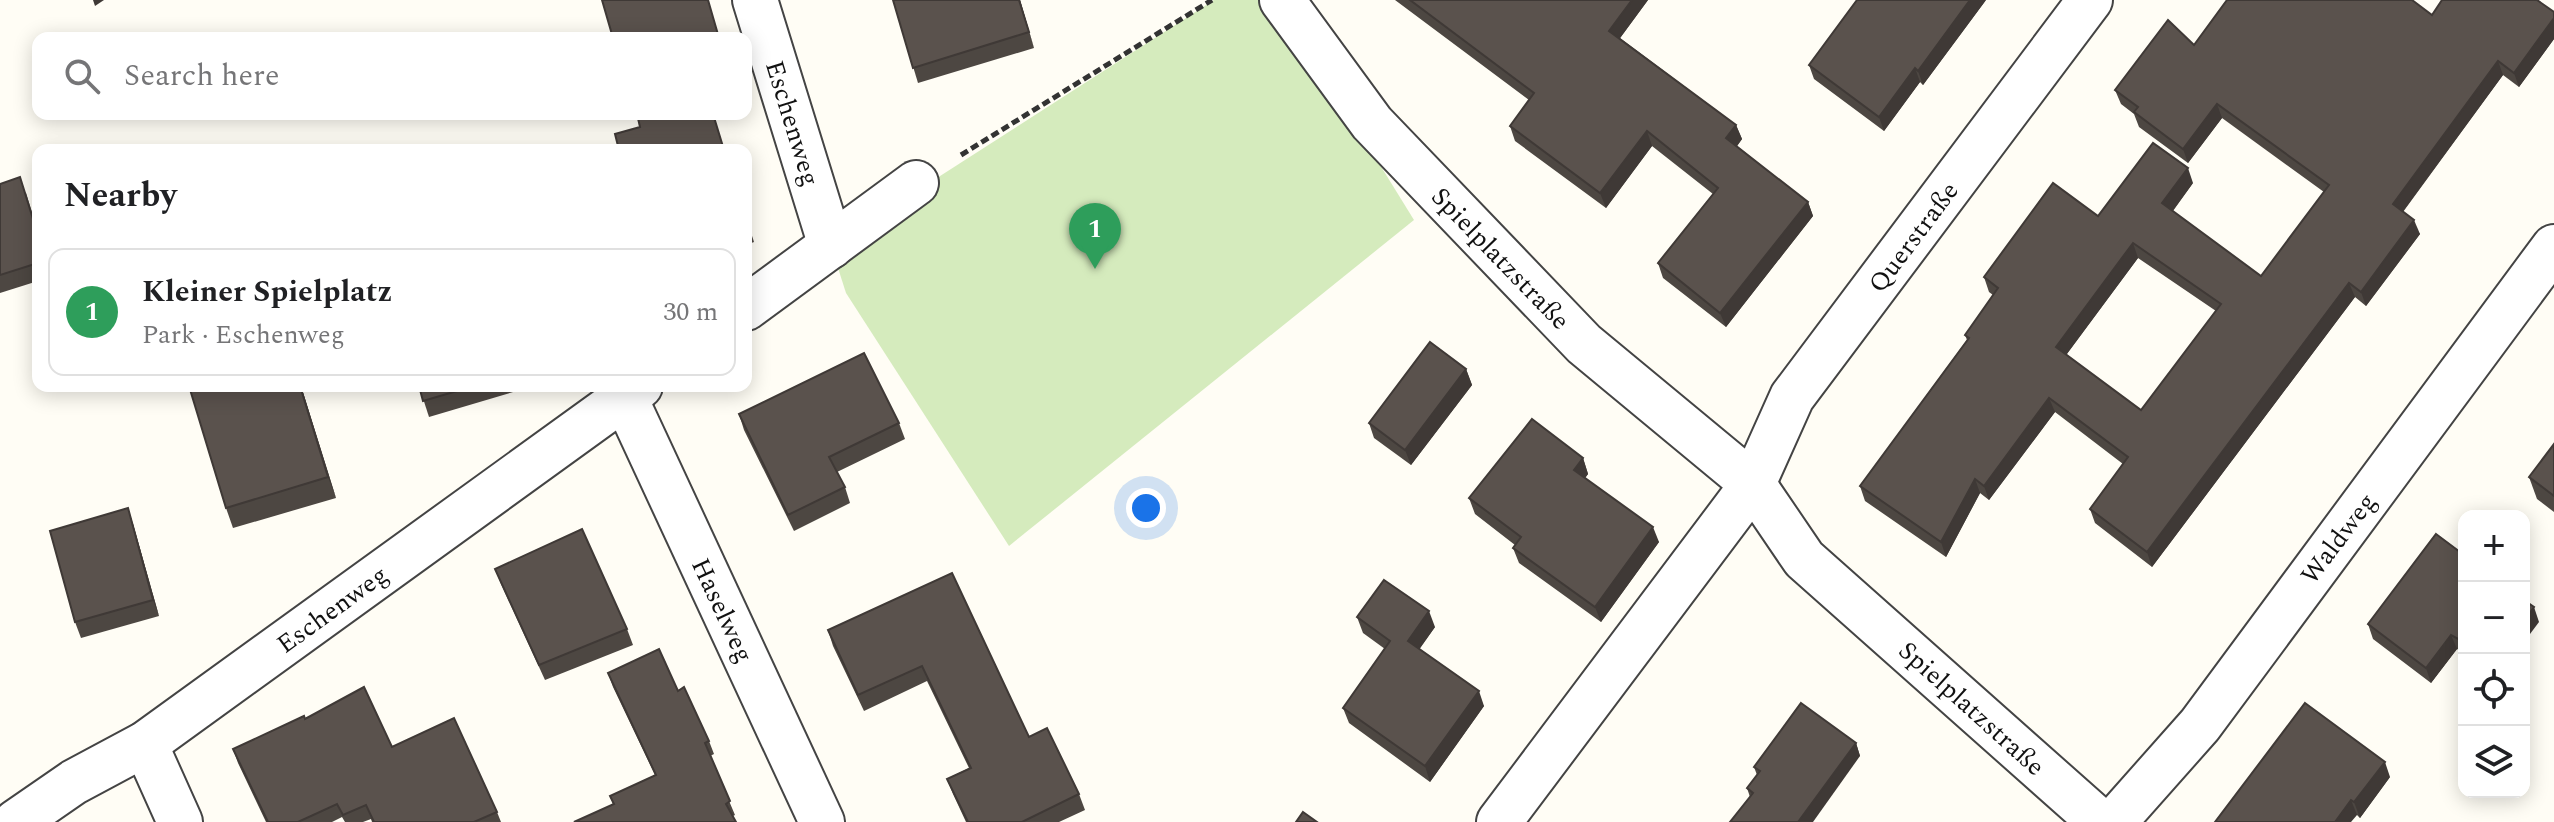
<!DOCTYPE html>
<html lang="en">
<head>
<meta charset="utf-8">
<style>
  :root { --surface:#fff; --page:#f2f2f2; --text:#202124; --muted:#757577; --line:#e0e0e0; --accent:#c4262e }
  body { margin:0; font-family:Spectral,serif; background:var(--page); color:var(--text) }
  .controls { position:absolute; right:24px; bottom:24px; display:grid; overflow:hidden; border-radius:16px; box-shadow:0 4px 20px #0003 }
  .controls button { width:72px; height:72px; display:grid; place-items:center; padding:0; border:0; border-bottom:2px solid var(--line); background:var(--surface); color:var(--text); font:40px sans-serif }
  .you { position:absolute; left:1146px; top:508px; width:28px; height:28px; margin:-20px; border:6px solid #fff; border-radius:50%; background:#1a73e8; box-shadow:0 0 0 12px #1a73e833 }
  .badge { display:grid; place-items:center; width:52px; height:52px; border-radius:50%; background:var(--accent); color:#fff; font-size:26px; font-weight:700 }
  .pin { position:absolute; translate:-50% -66px; filter:drop-shadow(0 2px 4px #0008) }
  .pin::after { content:''; position:absolute; top:42px; width:28px; height:24px; background:inherit; clip-path:polygon(0 0,100% 0,50% 100%) }
  .list { margin:0; padding:0; list-style:none }
  h2 { display:flex; justify-content:space-between; align-items:center; height:104px; margin:0; padding:0 32px; font-size:34px }
  h2 small { font-size:26px; font-weight:400; color:var(--muted) }
  .list li { display:grid; grid-template-columns:52px 1fr auto; gap:24px; align-items:center; box-sizing:border-box; height:128px; margin:0 16px 16px; padding:0 16px; border:2px solid var(--line); border-radius:16px }
  .list b { display:block; font-size:30px; white-space:nowrap }
  .list p { margin:0; font-size:26px; white-space:nowrap; color:var(--muted) }
  .list em { font-size:26px; font-style:normal; color:var(--muted) }
  .icon { flex:none; width:44px; height:44px; fill:none; stroke:currentColor; stroke-width:2; stroke-linecap:round; stroke-linejoin:round }
  .map { position:relative; flex:none; width:2554px; height:822px; overflow:hidden }
  .search { position:absolute; background:var(--surface); box-shadow:0 4px 20px #0003; left:32px; top:32px; width:720px; height:88px; display:flex; align-items:center; gap:20px; box-sizing:border-box; padding:0 28px; border-radius:16px; color:var(--muted); font-size:30px }
  .panel { position:absolute; background:var(--surface); box-shadow:0 4px 20px #0003; left:32px; top:144px; width:720px; height:248px; border-radius:16px }
  .map>svg:first-child { display:block }
  .green { fill:#d5ebbd }
  .lines { fill:none; stroke-linecap:round; stroke-linejoin:round }
  .minor-casing { stroke:#444; stroke-width:48 }
  .path { stroke:#333; stroke-width:5; stroke-dasharray:8 4; stroke-linecap:butt }
  .minor { stroke:#fff; stroke-width:44 }
  .wall { fill:#4d4742; fill-rule:evenodd }
  .shaded-wall { fill:#3f3936 }
  .building { fill:#5a524d; stroke:#3f3936; stroke-width:2; fill-rule:evenodd }
  .labels { text-anchor:middle; stroke-width:8; stroke-linejoin:round; paint-order:stroke }
  .street-label { font-size:26px; fill:#111; stroke:#fff }
</style>
</head>
<body>
<div class="map">
<svg width="2554" height="822" viewBox="0 0 2554 822">
  <rect width="100%" height="100%" fill="#fffdf5"/>
  <!-- green -->
  <polygon class="green" points="1214,0 1278,0 1414,220 1009,546 846,293 831,246"/>
  <g class="lines">
    <!-- minor casing -->
    <g class="minor-casing">
      <g id="minor">
        <polyline points="755,0 831,246"/>
        <polyline points="1282,0 1372,123 1584,344 1753,484 1804,559 2100,822"/>
        <polyline points="746,308 916,183"/>
        <polyline points="625,398 822,822"/>
        <polyline points="145,744 180,822"/>
        <polyline points="16,822 74,782 145,744 640,386"/>
        <polyline points="1499,822 1753,484 1792,397 2090,0"/>
        <polyline points="2114,822 2200,725 2554,247"/>
      </g>
    </g>
    <!-- path -->
    <polyline class="path" points="961,155 1212,0"/>
    <!-- minor -->
    <use href="#minor" class="minor"/>
  </g>
  <!-- wall -->
  <g class="wall">
    <polygon points="893,0 1020,0 1034,48 918,83"/>
    <polygon points="1395,0 1648,0 1620,38 1736,125 1742,139 1737,146 1808,202 1813,216 1726,327 1663,278 1658,263 1713,194 1652,146 1606,208 1515,141 1510,126 1529,100"/>
    <polygon points="1986,0 1923,85 1920,82 1884,131 1814,79 1809,65"/>
    <path d="M2554 12V39L2519 87 2503 75 2403 212 2420 234 2366 306 2355 297 2152 567 2095 523 2090 509 2123 464 2055 412 1989 500 1980 493 1946 557 1865 501 1860 486 1967 340 1965 335 1993 295 1989 292 1984 277 2098 216 2193 183 2173 211 2261 276 2324 192 2222 118 2188 163 2139 127 2134 114 2121 104 2115 90 2194 45 2432 15ZM2138 258 2216 311 2141 410 2066 355Z"/>
    <polygon points="0,184 26,193 38,232 38,281 0,293"/>
    <polygon points="746,217 754,242 746,245"/>
    <polygon points="1466,369 1472,385 1411,465 1374,438 1369,423"/>
    <polygon points="301,386 336,498 233,528 226,508"/>
    <polygon points="419,386 530,386 530,387 429,417"/>
    <polygon points="739,414 899,423 905,439 837,472 845,487 850,503 794,531 744,430"/>
    <polygon points="2554,444 2554,512 2537,499 2529,477"/>
    <polygon points="1583,458 1588,474 1585,478 1659,542 1601,622 1519,563 1513,548 1515,545 1475,514 1469,498"/>
    <polygon points="133,524 159,616 81,638 75,622"/>
    <polygon points="2464,555 2464,653 2457,649 2431,683 2373,639 2368,624"/>
    <polygon points="495,569 627,629 633,645 545,680 501,584"/>
    <polygon points="952,573 1029,737 1079,794 1085,810 1059,822 966,822 953,794 947,779 969,768 927,681 864,711 833,646 828,630"/>
    <polygon points="1357,617 1435,627 1419,649 1484,706 1430,782 1349,723 1343,708 1385,649 1363,633"/>
    <polygon points="608,673 678,691 709,741 714,754 710,756 735,815 733,816 613,804 610,796 655,775 613,687"/>
    <polygon points="305,719 392,747 497,812 501,822 372,822 371,819 363,822 345,822 342,817 332,822 266,822 238,763 233,749"/>
    <polygon points="1856,743 1860,756 1750,797 1747,788 1757,775 1754,767"/>
    <polygon points="2390,777 2360,818 2357,815 2215,822"/>
  </g>
  <!-- shaded-wall -->
  <g class="shaded-wall">
    <polygon points="93,0 104,0 95,6"/>
    <polygon points="1019,0 1020,0 1034,48"/>
    <polygon points="1632,0 1648,0 1615,45 1609,31"/>
    <polygon points="1970,0 1986,0 1923,85 1918,71"/>
    <polygon points="2554,18 2554,39 2519,87 2514,73"/>
    <polygon points="2498,61 2503,75 2398,218 2393,204"/>
    <polygon points="1915,68 1920,82 1884,131 1879,117"/>
    <polygon points="2217,104 2222,118 2188,163 2183,149"/>
    <polygon points="1736,125 1742,139 1732,153 1726,138"/>
    <polygon points="1647,131 1652,146 1606,208 1600,193"/>
    <polygon points="2188,168 2193,183 2168,217 2162,203"/>
    <polygon points="1808,202 1813,216 1726,327 1720,313"/>
    <polygon points="2414,220 2420,234 2366,306 2361,292"/>
    <polygon points="2133,243 2138,258 2061,362 2056,347"/>
    <polygon points="2349,283 2355,297 2152,567 2147,552"/>
    <polygon points="1466,369 1472,385 1411,465 1405,450"/>
    <polygon points="300,386 301,386 336,498 328,477"/>
    <polygon points="2049,398 2055,412 1989,500 1984,486"/>
    <polygon points="1583,458 1588,474 1579,486 1574,470"/>
    <polygon points="1975,479 1980,493 1946,557 1941,542"/>
    <polygon points="128,508 133,524 159,616 153,600"/>
    <polygon points="1653,527 1659,542 1601,622 1595,607"/>
    <polygon points="2534,607 2539,622 2524,642 2524,621"/>
    <polygon points="1429,611 1435,627 1414,657 1408,641"/>
    <polygon points="2451,635 2457,649 2431,683 2426,668"/>
    <polygon points="1479,691 1484,706 1430,782 1425,766"/>
    <polygon points="1856,743 1860,756 1813,822 1798,822"/>
    <polygon points="2385,762 2390,777 2360,818 2354,802"/>
    <polygon points="2351,800 2357,815 2351,822 2335,822"/>
  </g>
  <!-- building -->
  <g class="building">
    <polygon points="602,0 708,0 719,38 613,38"/>
    <polygon points="893,0 1019,0 1029,32 913,68"/>
    <polygon points="1410,0 1632,0 1609,31 1736,125 1726,138 1808,202 1720,313 1658,263 1718,188 1647,131 1600,193 1510,126 1534,93"/>
    <polygon points="1857,0 1970,0 1918,71 1915,68 1879,117 1809,65"/>
    <path d="M2227 0H2412L2432 15 2442 0H2537L2554 12V18L2514 73 2498 61 2393 204 2414 220 2361 292 2349 283 2147 552 2090 509 2128 457 2049 398 1984 486 1975 479 1941 542 1860 486 1969 338 1965 335 1998 288 1984 277 2053 183 2098 216 2153 143 2188 168 2162 203 2261 276 2329 185 2217 104 2183 149 2134 112 2138 107 2115 90 2168 20 2194 45ZM2133 243 2221 304 2141 410 2056 347Z"/>
    <polygon points="637,114 713,114 724,150 619,150 615,134 640,127"/>
    <polygon points="20,177 38,235 38,263 0,275 0,184"/>
    <polygon points="1430,342 1466,369 1405,450 1369,423"/>
    <polygon points="864,353 899,423 829,457 845,487 788,515 739,414"/>
    <polygon points="189,386 300,386 328,477 226,508"/>
    <polygon points="419,386 474,386 423,401"/>
    <polygon points="1532,419 1583,458 1574,470 1653,527 1595,607 1513,548 1521,537 1469,498"/>
    <polygon points="2554,444 2554,496 2529,477"/>
    <polygon points="128,508 153,600 75,622 50,531"/>
    <polygon points="582,529 627,629 539,665 495,569"/>
    <polygon points="2436,534 2464,555 2464,642 2451,635 2426,668 2368,624"/>
    <polygon points="952,573 1029,737 1047,728 1079,794 1022,822 968,822 947,779 971,768 922,666 858,695 828,630"/>
    <polygon points="1384,580 1429,611 1408,641 1479,691 1425,766 1343,708 1390,641 1357,617"/>
    <polygon points="2524,600 2534,607 2524,621"/>
    <polygon points="659,649 678,691 684,687 709,741 705,743 730,801 726,804 736,822 574,822 614,804 610,796 656,775 608,673"/>
    <polygon points="364,687 392,747 454,718 497,812 474,822 374,822 366,805 343,815 337,804 298,822 268,822 233,749 304,716 305,719"/>
    <polygon points="1801,703 1856,743 1798,822 1730,822 1753,793 1747,788 1760,771 1754,767"/>
    <polygon points="2305,703 2385,762 2354,802 2351,800 2335,822 2215,822"/>
    <polygon points="1303,812 1317,822 1296,822"/>
  </g>
  <g class="labels">
    <!-- street labels -->
    <g class="street-label">
      <text transform="translate(793 123) rotate(73)" y="9">Eschenweg</text>
      <text transform="translate(1913 237) rotate(-53)" y="9">Querstraße</text>
      <text transform="translate(1501 258) rotate(46)" y="9">Spielplatzstraße</text>
      <text transform="translate(2338 538) rotate(-53)" y="9">Waldweg</text>
      <text transform="translate(332 609) rotate(-36)" y="9">Eschenweg</text>
      <text transform="translate(723 610) rotate(65)" y="9">Haselweg</text>
      <text transform="translate(1972 708) rotate(42)" y="9">Spielplatzstraße</text>
    </g>
  </g>
</svg>
<div class="controls">
<button>+</button>
<button>−</button>
<button><svg class="icon" aria-label="locate" viewBox="0 0 24 24"><circle cx="12" cy="12" r="6"/><path d="M12 2v4M12 18v4M2 12h4M18 12h4"/></svg></button>
<button><svg class="icon" aria-label="layers" viewBox="0 0 24 24"><path d="M12 4l9 5-9 5-9-5zM3 14l9 5 9-5"/></svg></button>
</div>
<div class="you"></div>
<div class="pin badge" style="left:1095px;top:269px;background:#2e9e5b">1</div>
<div class="search"><svg class="icon" aria-label="search" viewBox="0 0 24 24"><circle cx="10" cy="10" r="6"/><path d="M15 15l6 6"/></svg>Search here</div>
<section class="panel">
<h2>Nearby<small></small></h2>
<ul class="list">
<li><span class="badge" style="background:#2e9e5b">1</span><div><b>Kleiner Spielplatz</b><p>Park · Eschenweg</p></div><em>30 m</em></li>
</ul>
</section>
</div>
</body>
</html>
